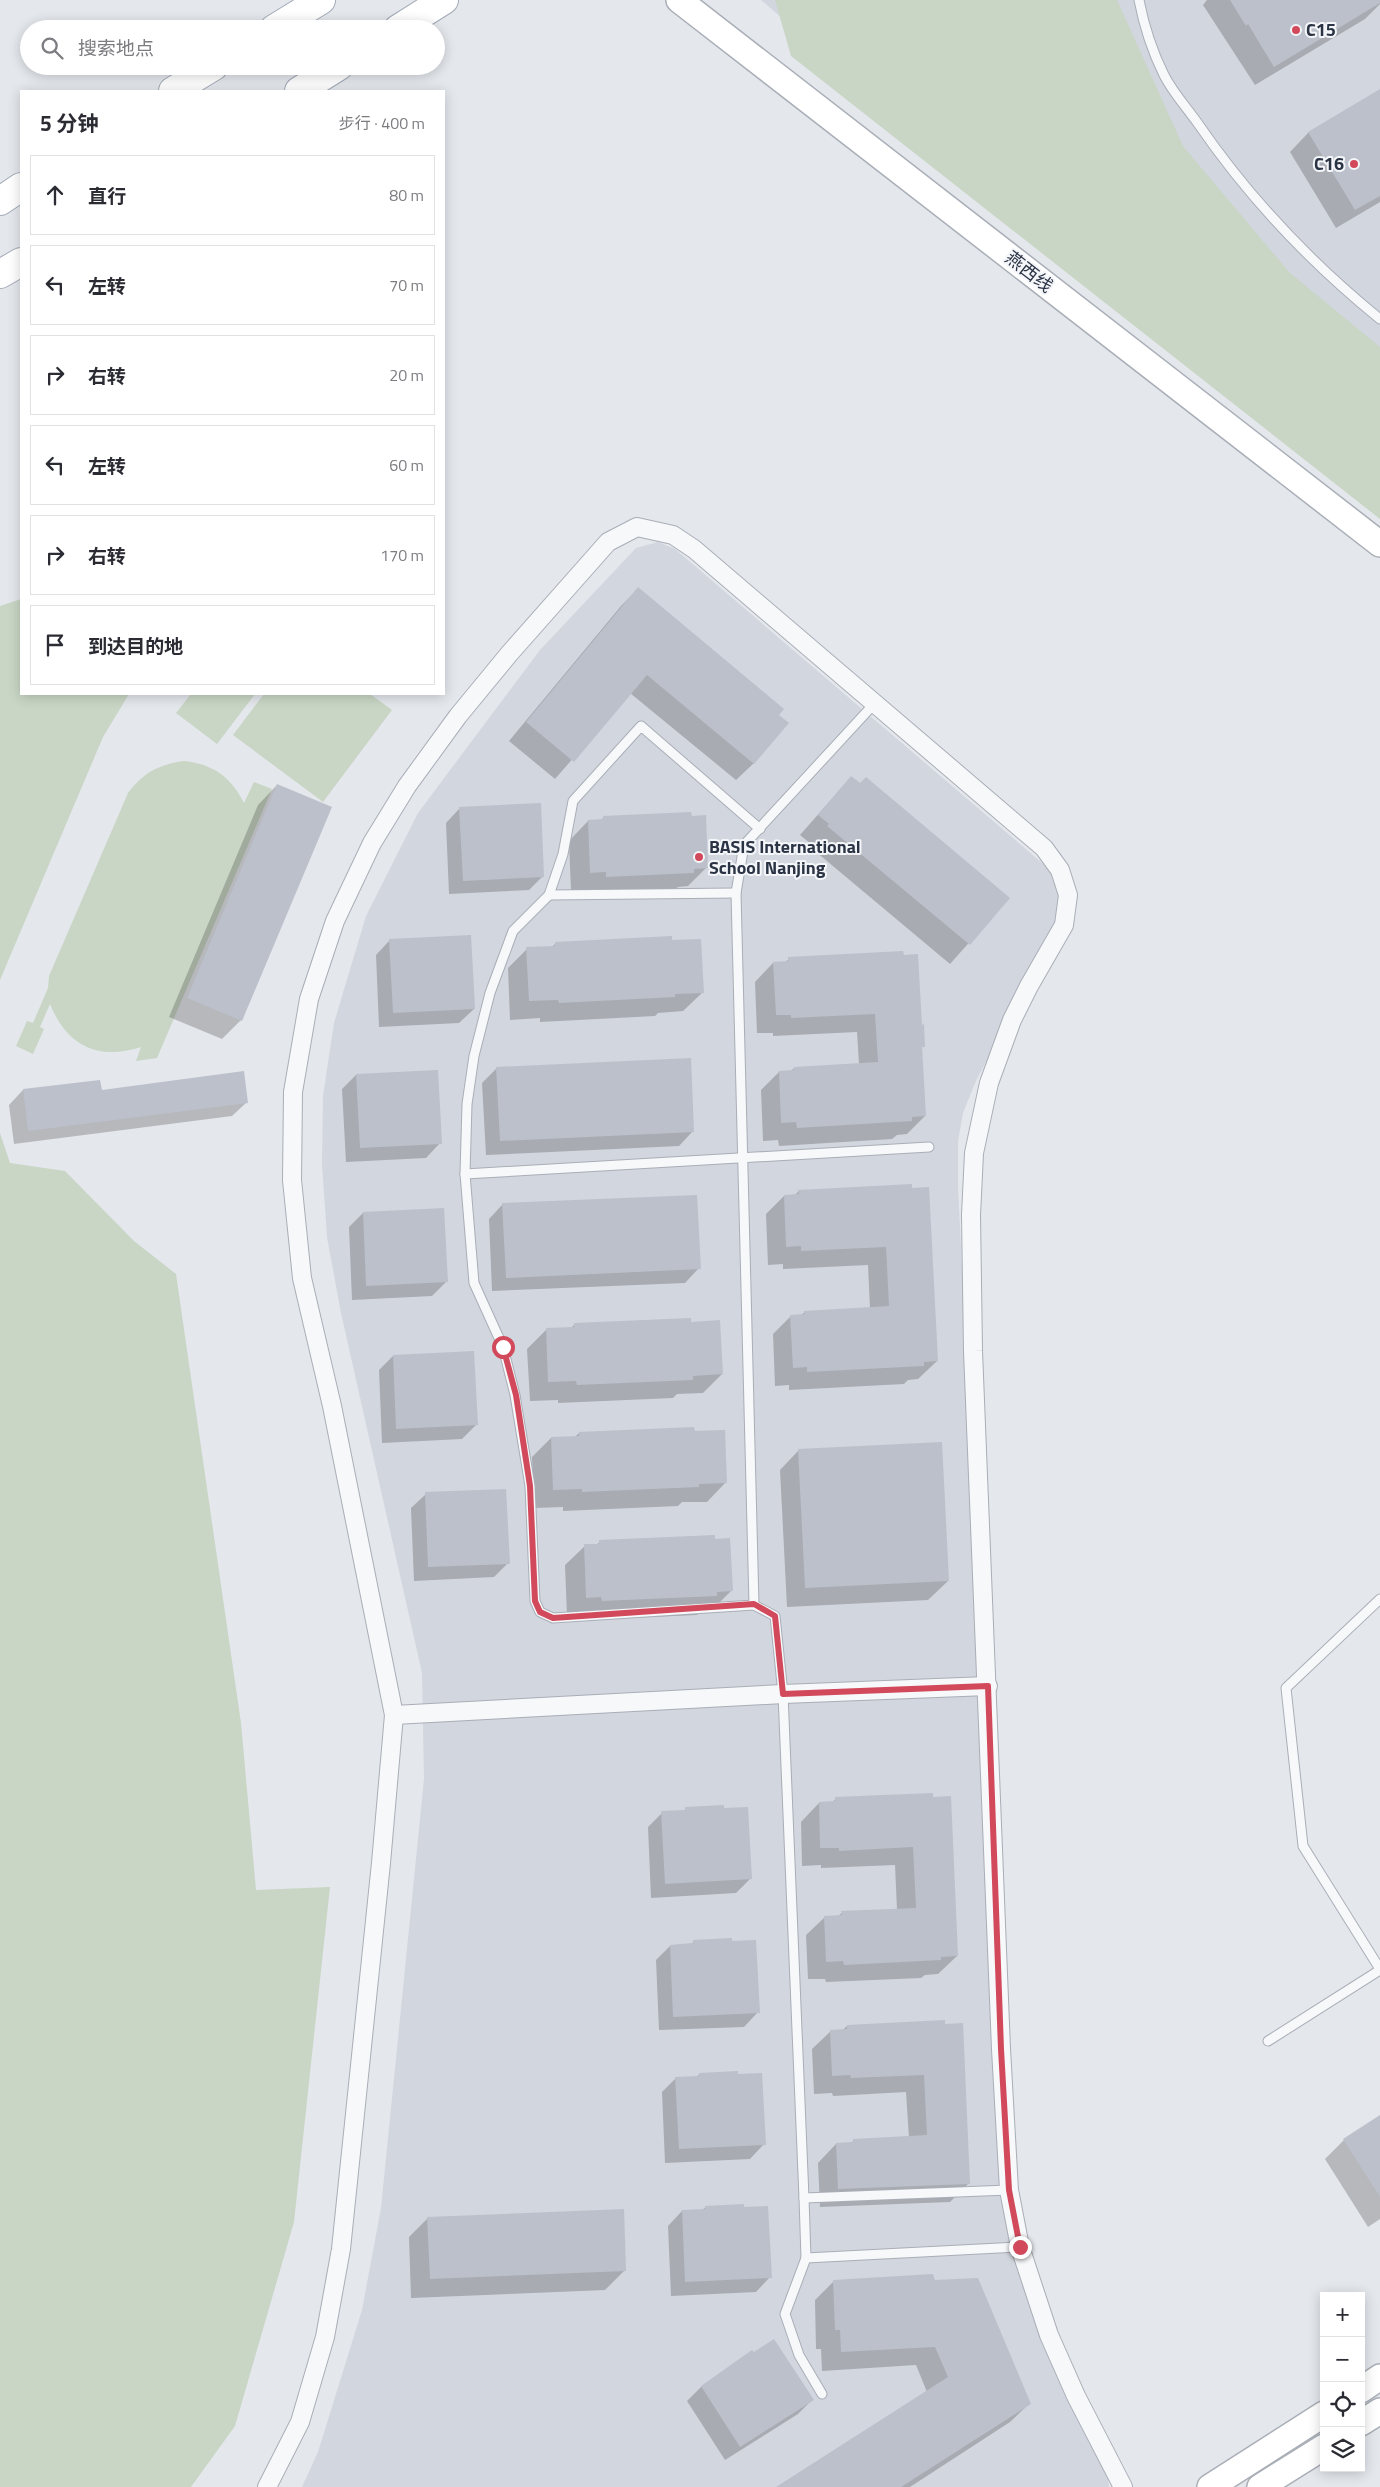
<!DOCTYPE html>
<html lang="zh">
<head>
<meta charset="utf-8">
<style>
  :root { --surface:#fff; --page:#f7f7f7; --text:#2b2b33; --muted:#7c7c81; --line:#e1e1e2 }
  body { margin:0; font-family:"Titillium Web","Noto Sans SC",sans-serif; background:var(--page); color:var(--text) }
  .controls { position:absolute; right:15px; bottom:15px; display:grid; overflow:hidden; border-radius:0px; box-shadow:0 2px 12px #0003 }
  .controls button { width:45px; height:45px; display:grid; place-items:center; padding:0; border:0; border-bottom:1px solid var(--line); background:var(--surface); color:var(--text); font:25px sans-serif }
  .stop { position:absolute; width:15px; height:15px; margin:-11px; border:4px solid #d1495b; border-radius:50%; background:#fff }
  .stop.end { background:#d1495b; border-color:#fff; box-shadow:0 1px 5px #0008 }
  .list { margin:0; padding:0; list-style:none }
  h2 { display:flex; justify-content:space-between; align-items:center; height:65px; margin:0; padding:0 20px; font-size:21px }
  h2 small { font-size:16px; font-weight:400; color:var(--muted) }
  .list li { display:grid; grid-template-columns:32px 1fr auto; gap:15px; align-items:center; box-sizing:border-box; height:80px; margin:0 10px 10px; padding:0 10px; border:1px solid var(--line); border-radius:0px }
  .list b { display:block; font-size:19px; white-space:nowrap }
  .list em { font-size:16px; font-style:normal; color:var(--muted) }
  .icon { flex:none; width:28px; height:28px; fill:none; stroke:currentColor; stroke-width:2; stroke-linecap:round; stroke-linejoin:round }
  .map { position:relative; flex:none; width:1380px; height:2487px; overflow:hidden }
  .search { position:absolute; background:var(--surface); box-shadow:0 2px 12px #0003; left:20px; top:20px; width:425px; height:55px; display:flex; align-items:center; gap:12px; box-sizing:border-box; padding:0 18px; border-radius:28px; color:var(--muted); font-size:19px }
  .panel { position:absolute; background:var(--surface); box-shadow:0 2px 12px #0003; left:20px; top:90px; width:425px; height:605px; border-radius:0px }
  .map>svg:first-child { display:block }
  .built { fill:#d2d6de }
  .green { fill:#c9d6c5 }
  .shadow { fill:#0003 }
  .building { fill:#bbc0ca }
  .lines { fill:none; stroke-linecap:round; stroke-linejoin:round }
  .lane-casing { stroke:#a9aeb7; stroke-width:11 }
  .street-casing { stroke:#a9aeb7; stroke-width:20 }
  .secondary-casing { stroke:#a9aeb7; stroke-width:28 }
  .primary-casing { stroke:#a3abb8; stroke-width:30 }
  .lane { stroke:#f7f8fa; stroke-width:9 }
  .street { stroke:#f7f8fa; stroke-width:18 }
  .secondary { stroke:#fff; stroke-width:25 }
  .primary { stroke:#fff; stroke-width:28 }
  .route { stroke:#d1495b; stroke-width:6 }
  .poi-dot { fill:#d1495b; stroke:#f4f6f9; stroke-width:2 }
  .labels { text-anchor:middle; stroke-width:4; stroke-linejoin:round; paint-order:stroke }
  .poi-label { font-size:18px; font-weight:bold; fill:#2b3445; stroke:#f4f6f9; text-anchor:start }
  .street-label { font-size:18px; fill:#2b3445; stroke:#f4f6f9 }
</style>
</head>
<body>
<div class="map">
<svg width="1380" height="2487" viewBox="0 0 1380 2487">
  <rect width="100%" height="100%" fill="#e4e7ec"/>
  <!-- built -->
  <g class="built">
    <polygon points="761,0 1380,0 1380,504 1075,272"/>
    <polygon points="658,542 675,549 1048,868 1060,887 1058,923 975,1083 963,1113 958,1141 958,1187 1007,2174 1012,2214 1107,2472 1109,2487 302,2487 318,2452 362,2310 381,2208 424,1779 422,1673 341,1313 327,1237 322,1164 323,1096 334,1023 366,916 418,813 540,650 636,548"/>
  </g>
  <!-- green -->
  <g class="green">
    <polygon points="775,0 1117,0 1183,146 1290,273 1380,347 1380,519 791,56"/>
    <polygon points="21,599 21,694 129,694 103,737 0,980 0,606"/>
    <polygon points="191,694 255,694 217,744 176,713"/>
    <polygon points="264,694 370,694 392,710 323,802 233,735"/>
    <path d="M184 761C213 764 231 777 244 803L254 782 272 789 157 1058 136 1061 141 1047C98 1061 67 1046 50 1004L40 1027 44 1029 33 1054 16 1046 27 1021 33 1023 48 988 49 976 128 793C143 773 159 764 184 761Z"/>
    <polygon points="0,1133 10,1163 65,1171 134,1241 176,1274 241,1723 256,1890 330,1887 294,2222 235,2426 191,2487 0,2487"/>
  </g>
  <!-- shadow -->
  <g class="shadow">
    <polygon points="1207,0 1380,0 1380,4 1365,19 1255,85 1203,5"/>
    <polygon points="1380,90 1380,202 1336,228 1290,152 1309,132"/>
    <polygon points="638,589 777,715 754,763 736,780 630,693 555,779 509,741 621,606"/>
    <polygon points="851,777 1008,899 950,964 809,846 811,844 800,835"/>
    <polygon points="277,785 241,1020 222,1039 169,1017 258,805"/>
    <polygon points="460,808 543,876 529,890 449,894 446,823"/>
    <polygon points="604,817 707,867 688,886 678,887 673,891 571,891 569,841 588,821 600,821"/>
    <polygon points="390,940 474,1009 459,1023 379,1027 376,955"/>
    <polygon points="671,942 703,992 683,1011 658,1013 655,1016 540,1022 540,1018 510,1020 508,968 527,949 551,948 556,943"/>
    <polygon points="902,953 923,1046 921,1049 925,1116 907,1134 897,1135 892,1139 779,1146 778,1140 763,1141 761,1090 779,1072 791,1071 794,1068 859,1064 857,1032 773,1036 773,1033 757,1033 755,982 773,963 785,962 789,959"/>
    <polygon points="497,1068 693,1131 679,1146 486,1155 482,1083"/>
    <polygon points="356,1075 440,1143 426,1158 346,1162 342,1089"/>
    <polygon points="23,1090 100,1092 247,1102 232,1116 14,1144 9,1105"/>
    <polygon points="911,1186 937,1361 918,1379 908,1380 904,1384 789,1390 789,1385 775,1386 773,1334 791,1316 801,1315 805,1312 870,1309 868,1265 783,1269 783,1264 768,1265 766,1214 784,1196 795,1195 799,1191"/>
    <polygon points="503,1204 699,1268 685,1283 492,1291 489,1219"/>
    <polygon points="363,1213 446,1282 432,1296 352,1300 349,1227"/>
    <polygon points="690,1323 722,1374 703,1393 677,1394 673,1398 558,1403 558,1400 530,1401 527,1349 547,1329 570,1329 575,1324"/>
    <polygon points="393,1356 476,1425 462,1439 382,1443 379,1370"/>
    <polygon points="694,1432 726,1482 707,1502 682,1502 678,1506 563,1511 563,1507 534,1508 532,1457 551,1438 575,1437 579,1433"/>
    <polygon points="799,1450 948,1581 928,1600 787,1607 780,1470"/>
    <polygon points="426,1494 508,1563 494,1577 414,1581 411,1508"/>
    <polygon points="600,1542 731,1591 712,1610 701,1610 697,1615 583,1620 567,1616 565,1565 585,1546 596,1545"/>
    <polygon points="932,1794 957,1956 938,1974 925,1975 921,1978 826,1982 825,1979 808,1979 806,1935 825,1917 838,1916 842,1913 897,1910 895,1865 821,1868 821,1865 802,1866 801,1822 819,1803 832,1803 836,1798"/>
    <polygon points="686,1809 750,1879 736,1893 651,1898 648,1827 662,1813 682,1812"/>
    <polygon points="694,1941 758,2012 744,2027 659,2030 656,1960 670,1946 691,1945"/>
    <polygon points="847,2026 944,2026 969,2183 950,2202 820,2207 818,2163 836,2144 850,2144 854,2140 909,2138 906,2092 833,2096 832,2093 814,2094 812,2049 831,2031 843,2030"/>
    <polygon points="700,2074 764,2144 750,2159 665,2163 662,2092 676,2078 696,2077"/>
    <polygon points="1380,2117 1380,2219 1368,2227 1325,2159 1344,2140"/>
    <polygon points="706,2207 770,2277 756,2292 671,2296 668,2226 682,2211 702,2210"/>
    <polygon points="428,2218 624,2271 605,2290 411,2298 409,2237"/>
    <polygon points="834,2281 934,2281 1030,2403 1010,2422 910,2487 778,2487 927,2392 916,2365 822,2371 821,2349 816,2349 815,2300"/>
    <polygon points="752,2352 812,2400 798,2414 725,2460 687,2401 701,2387"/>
  </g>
  <!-- building -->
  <g class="building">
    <polygon points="1230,0 1380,0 1380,3 1274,67 1248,24 1246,26"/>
    <polygon points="1380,89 1380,196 1355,210 1308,132"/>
    <polygon points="638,587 784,709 779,715 789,723 754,764 647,675 574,762 526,722"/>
    <polygon points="851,776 860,783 866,777 1010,898 970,945 827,826 829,824 818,815"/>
    <polygon points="277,784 332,807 242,1021 187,998"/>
    <polygon points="541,803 544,877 463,881 459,807"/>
    <polygon points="691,812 692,816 706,815 708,868 694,869 694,873 606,877 606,872 590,873 588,820 603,819 603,816"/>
    <polygon points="471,935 475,1009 393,1013 389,939"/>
    <polygon points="672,936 672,940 701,939 704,993 675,994 675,997 559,1003 558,1000 529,1001 526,947 555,946 555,942"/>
    <polygon points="903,951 904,955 918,954 922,1025 924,1024 925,1047 922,1047 926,1116 912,1117 912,1121 797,1128 796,1122 781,1123 779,1071 794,1070 794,1067 878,1062 875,1014 791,1018 791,1015 776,1015 773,962 788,961 788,957"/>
    <polygon points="691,1058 694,1132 500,1141 496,1067"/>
    <polygon points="438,1070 442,1144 360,1148 356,1074"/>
    <polygon points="244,1071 248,1103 28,1131 23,1089 100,1080 102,1090"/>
    <polygon points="912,1184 912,1188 929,1187 938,1361 924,1362 924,1366 807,1372 807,1367 793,1368 790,1315 805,1314 804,1311 889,1306 886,1247 801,1251 801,1246 786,1247 784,1195 799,1194 798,1190"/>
    <polygon points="697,1195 701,1269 506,1278 502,1203"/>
    <polygon points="444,1208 448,1282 366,1286 363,1212"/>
    <polygon points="691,1318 691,1322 720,1320 723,1374 693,1376 693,1380 577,1385 576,1381 548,1382 546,1328 574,1327 574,1323"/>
    <polygon points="474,1351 478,1425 396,1429 393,1355"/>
    <polygon points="694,1427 695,1431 725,1430 727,1483 699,1484 699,1487 582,1492 582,1489 553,1490 551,1437 579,1436 579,1432"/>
    <polygon points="942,1442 949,1581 805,1588 798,1449"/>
    <polygon points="506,1489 510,1564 428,1567 425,1492"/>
    <polygon points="715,1535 715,1539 730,1538 733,1591 717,1592 717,1596 602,1601 601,1597 586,1598 584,1544 599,1544 599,1540"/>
    <polygon points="933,1793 933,1797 951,1796 958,1956 941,1957 941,1960 844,1965 843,1961 826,1962 824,1916 842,1915 841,1911 916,1908 913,1847 839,1851 839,1848 820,1848 819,1802 835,1801 835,1797"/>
    <polygon points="724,1805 724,1808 748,1807 752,1879 665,1884 661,1811 685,1810 685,1807"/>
    <polygon points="732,1938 732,1941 756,1940 760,2013 673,2017 670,1945 693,1943 693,1940"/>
    <polygon points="945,2020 945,2024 963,2023 970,2184 838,2189 836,2143 853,2142 853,2139 927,2135 924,2075 851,2078 850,2075 832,2076 830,2030 847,2029 847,2025"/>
    <polygon points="738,2071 738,2074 762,2073 766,2145 679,2149 675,2077 699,2076 699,2073"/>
    <polygon points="1380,2115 1380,2197 1343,2139"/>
    <polygon points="744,2204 744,2207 768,2206 772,2278 685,2282 682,2210 705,2209 705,2206"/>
    <polygon points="624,2209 626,2271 430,2279 427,2217"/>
    <polygon points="933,2274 935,2280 978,2278 1031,2404 901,2487 776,2487 948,2377 935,2347 841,2352 840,2330 835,2330 833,2280"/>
    <polygon points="774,2339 814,2400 740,2447 701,2386 752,2350 754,2352"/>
  </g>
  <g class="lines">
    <!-- lane casing -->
    <g class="lane-casing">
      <g id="lane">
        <path d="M1139 0C1144 26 1152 51 1164 75 1173 93 1188 109 1199 125 1250 199 1311 263 1380 319"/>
        <polyline points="549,895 736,893"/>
        <polyline points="465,1174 929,1147"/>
        <polyline points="1380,1599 1286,1688 1303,1846 1380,1969"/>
        <polyline points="754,1605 553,1618 540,1612 535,1601 530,1486 515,1395 503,1347 474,1283 465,1174 467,1104 474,1056 490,993 513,931 549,895 563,854 573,801 641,726 760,829"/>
        <polyline points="1268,2041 1380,1970"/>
        <polyline points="804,2198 1009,2190"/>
        <polyline points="806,2258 1020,2247"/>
        <polyline points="822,2394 799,2355 785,2314 806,2258 804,2198 783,1694 775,1616 754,1605 736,893 744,845 874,704"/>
      </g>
    </g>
    <!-- street casing -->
    <g class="street-casing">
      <g id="street">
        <polyline points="394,1715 783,1694 988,1686"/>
        <polyline points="267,2487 300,2422 325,2337 341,2249 381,1863 394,1715 332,1406 302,1278 292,1180 293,1092 309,999 335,921 372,843 407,786 458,716 509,654 608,542 637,527 673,535 694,549 1044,848 1060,870 1068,895 1064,925 1029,986 1012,1020 989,1083 974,1153 971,1215 973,1351 1001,2049 1009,2190 1020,2247 1049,2335 1076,2396 1123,2487"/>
      </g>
    </g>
    <!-- secondary casing -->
    <g class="secondary-casing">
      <g id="secondary">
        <polyline points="679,0 1380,544"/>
        <polyline points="1361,2390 1380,2377"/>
        <polyline points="1361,2423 1380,2411"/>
        <polyline points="1210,2487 1324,2414"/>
        <polyline points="1260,2487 1324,2447"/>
      </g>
    </g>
    <!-- primary casing -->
    <g class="primary-casing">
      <g id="primary">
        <polyline points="274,29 321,0"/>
        <polyline points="398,29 444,0"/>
        <polyline points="173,91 214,66"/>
        <polyline points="299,91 339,66"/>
        <polyline points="0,201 21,187"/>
        <polyline points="0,274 21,262"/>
      </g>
    </g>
    <!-- lane -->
    <use href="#lane" class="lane"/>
    <!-- street -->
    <use href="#street" class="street"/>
    <!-- secondary -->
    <use href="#secondary" class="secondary"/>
    <!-- primary -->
    <use href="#primary" class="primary"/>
  </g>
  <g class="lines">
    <!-- route -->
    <polyline class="route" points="503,1347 516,1395 530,1486 535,1601 540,1612 553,1618 754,1604 775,1616 783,1694 988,1686 1001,2049 1009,2190 1020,2247"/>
  </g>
  <!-- markers -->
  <g class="poi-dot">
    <circle cx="1296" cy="30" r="5"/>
    <circle cx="1354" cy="164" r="5"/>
    <circle cx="699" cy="857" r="5"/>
  </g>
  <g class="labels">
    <!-- poi labels -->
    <g class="poi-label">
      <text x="1306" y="36">C15</text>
      <text x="1344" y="170" text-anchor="end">C16</text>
      <text x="709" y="853">BASIS International<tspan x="709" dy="21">School Nanjing</tspan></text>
    </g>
    <!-- street labels -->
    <g class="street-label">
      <text transform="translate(1029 272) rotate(38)" y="6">燕西线</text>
    </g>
  </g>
</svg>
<div class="controls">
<button>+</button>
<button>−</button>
<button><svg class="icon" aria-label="locate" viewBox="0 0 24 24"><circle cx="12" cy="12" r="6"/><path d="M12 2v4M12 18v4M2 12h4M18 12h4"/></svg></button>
<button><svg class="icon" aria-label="layers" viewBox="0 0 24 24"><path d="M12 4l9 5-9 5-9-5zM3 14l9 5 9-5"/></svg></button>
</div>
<div class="stop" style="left:503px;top:1347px"></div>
<div class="stop end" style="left:1020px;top:2247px"></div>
<div class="search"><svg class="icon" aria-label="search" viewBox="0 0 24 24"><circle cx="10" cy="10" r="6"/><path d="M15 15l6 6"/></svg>搜索地点</div>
<section class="panel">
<h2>5 分钟<small>步行 · 400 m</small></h2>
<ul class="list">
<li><svg class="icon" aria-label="ahead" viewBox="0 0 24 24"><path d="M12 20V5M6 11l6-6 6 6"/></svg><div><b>直行</b></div><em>80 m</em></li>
<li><svg class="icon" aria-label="left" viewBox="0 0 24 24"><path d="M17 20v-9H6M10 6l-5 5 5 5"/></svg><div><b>左转</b></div><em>70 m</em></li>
<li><svg class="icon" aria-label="right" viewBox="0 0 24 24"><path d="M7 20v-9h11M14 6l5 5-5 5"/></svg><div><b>右转</b></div><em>20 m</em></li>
<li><svg class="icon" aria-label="left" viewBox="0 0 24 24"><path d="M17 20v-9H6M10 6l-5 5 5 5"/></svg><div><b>左转</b></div><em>60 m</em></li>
<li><svg class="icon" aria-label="right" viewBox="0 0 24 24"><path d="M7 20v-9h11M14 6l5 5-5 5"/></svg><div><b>右转</b></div><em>170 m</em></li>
<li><svg class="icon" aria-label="arrive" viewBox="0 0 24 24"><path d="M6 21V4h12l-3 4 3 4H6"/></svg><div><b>到达目的地</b></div></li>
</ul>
</section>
</div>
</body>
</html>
